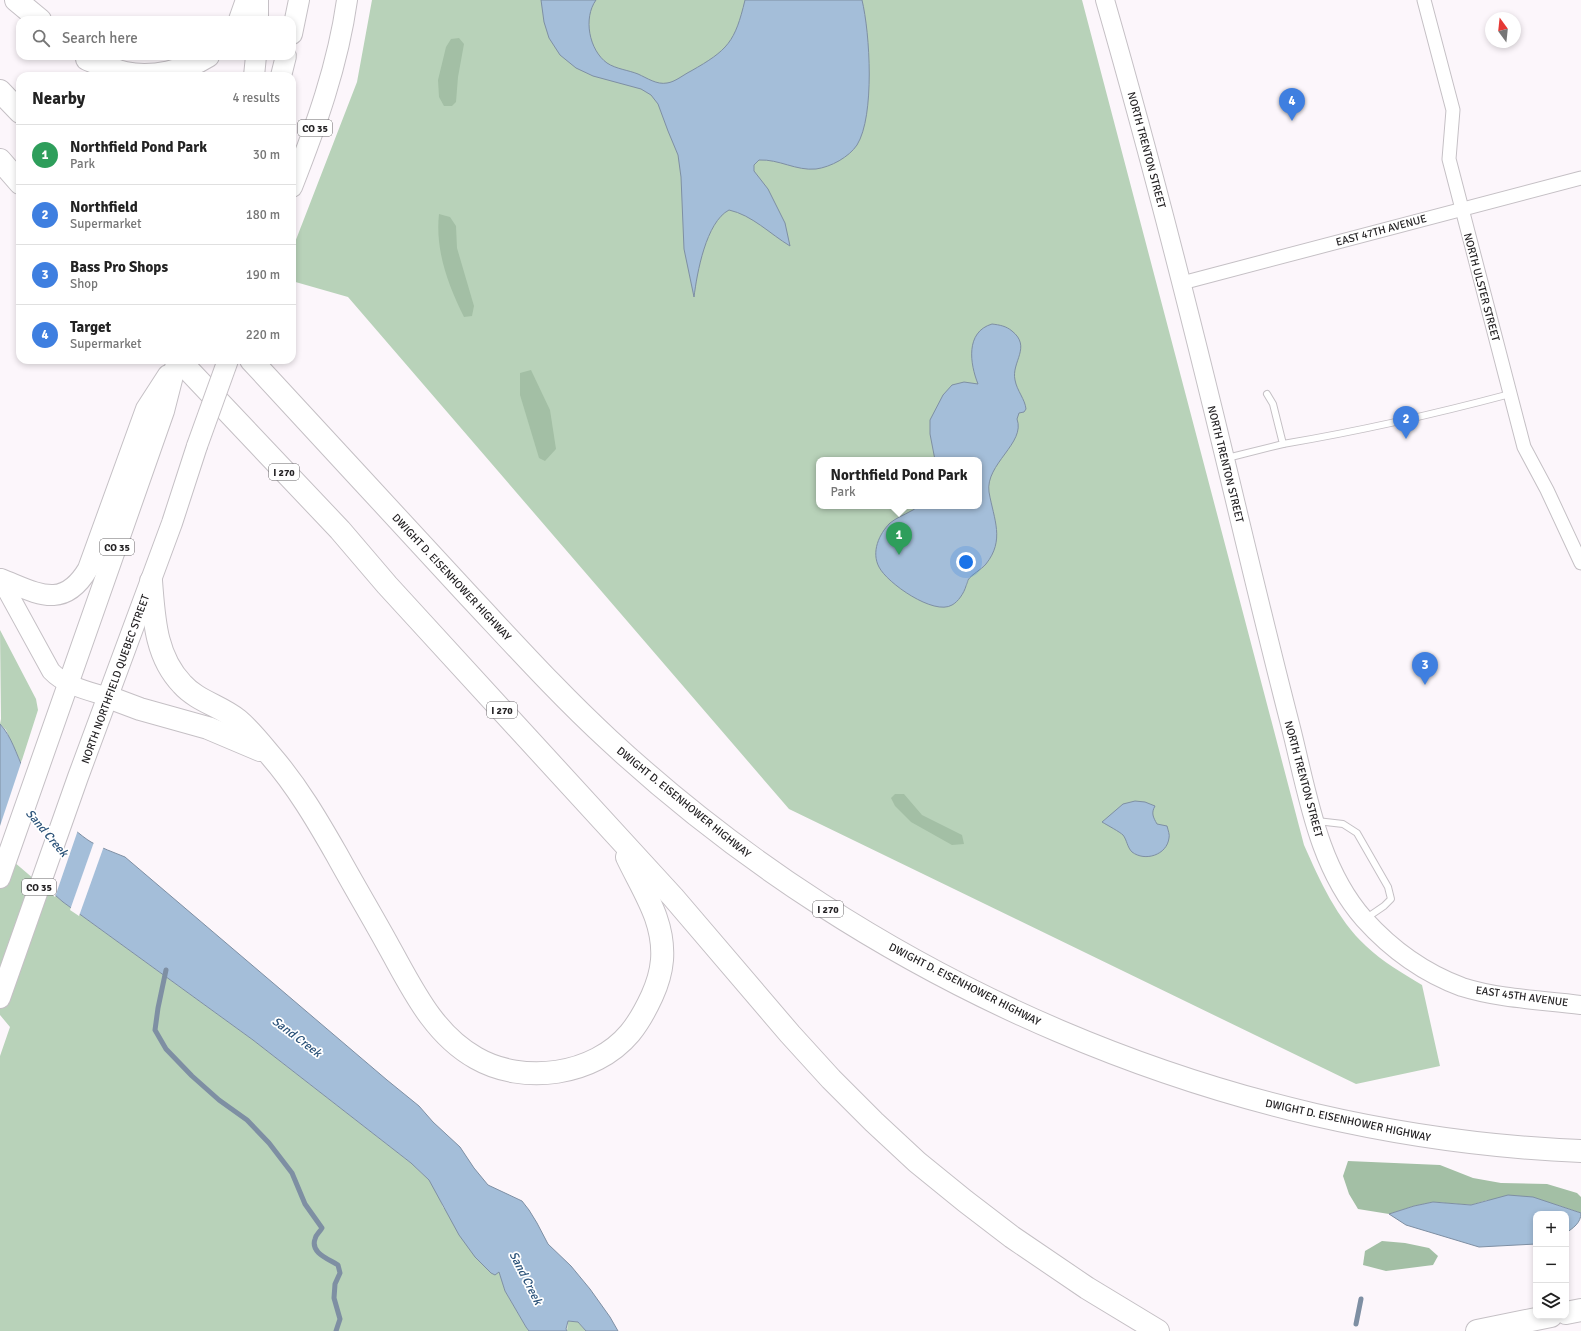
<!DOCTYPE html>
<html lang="en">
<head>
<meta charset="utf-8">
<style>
  :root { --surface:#fff; --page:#f2f2f2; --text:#222; --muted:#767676; --line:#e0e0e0; --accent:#0f766e }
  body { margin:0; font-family:Signika,sans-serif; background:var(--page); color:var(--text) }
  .controls { position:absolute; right:12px; bottom:12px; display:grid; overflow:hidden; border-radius:8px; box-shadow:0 2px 6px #0003 }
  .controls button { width:36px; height:36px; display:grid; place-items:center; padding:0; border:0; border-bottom:1px solid var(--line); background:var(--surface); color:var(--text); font:20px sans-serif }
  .compass { position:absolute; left:1485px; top:12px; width:36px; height:36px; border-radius:50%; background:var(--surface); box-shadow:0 2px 6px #0003; rotate:345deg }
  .you { position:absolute; left:966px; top:562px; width:14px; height:14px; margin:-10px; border:3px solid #fff; border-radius:50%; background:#1a73e8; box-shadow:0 0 0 6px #1a73e833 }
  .badge { display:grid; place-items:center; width:26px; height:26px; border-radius:50%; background:var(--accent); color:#fff; font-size:13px; font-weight:700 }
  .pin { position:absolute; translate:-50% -33px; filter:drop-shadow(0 1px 2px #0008) }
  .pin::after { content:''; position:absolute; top:21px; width:14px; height:12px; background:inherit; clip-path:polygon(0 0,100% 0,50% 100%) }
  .popup { position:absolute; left:816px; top:457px; width:166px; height:52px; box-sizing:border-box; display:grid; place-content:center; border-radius:8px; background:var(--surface); filter:drop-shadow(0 1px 3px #0005); font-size:13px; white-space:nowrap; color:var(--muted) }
  .popup b { font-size:15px; color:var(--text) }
  .popup::after { content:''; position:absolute; left:50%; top:100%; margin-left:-8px; border:8px solid transparent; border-top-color:var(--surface) }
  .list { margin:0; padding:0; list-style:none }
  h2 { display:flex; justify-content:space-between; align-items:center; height:52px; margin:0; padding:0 16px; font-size:17px }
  h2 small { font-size:13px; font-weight:400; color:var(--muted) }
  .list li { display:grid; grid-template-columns:26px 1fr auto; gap:12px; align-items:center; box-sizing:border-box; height:60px; padding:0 16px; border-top:1px solid var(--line) }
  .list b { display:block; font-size:15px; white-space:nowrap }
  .list p { margin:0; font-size:13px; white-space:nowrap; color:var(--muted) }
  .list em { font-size:13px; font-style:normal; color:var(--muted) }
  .icon { flex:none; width:22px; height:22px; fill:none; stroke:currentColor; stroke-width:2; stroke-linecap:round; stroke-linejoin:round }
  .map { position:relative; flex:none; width:1581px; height:1331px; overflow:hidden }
  .search { position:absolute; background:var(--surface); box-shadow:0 2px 6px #0003; left:16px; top:16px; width:280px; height:44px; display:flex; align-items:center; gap:10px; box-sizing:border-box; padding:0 14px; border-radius:12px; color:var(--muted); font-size:15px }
  .panel { position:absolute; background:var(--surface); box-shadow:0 2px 6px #0003; left:16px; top:72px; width:280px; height:292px; border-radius:12px }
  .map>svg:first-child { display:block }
  .green { fill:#b8d2b9; fill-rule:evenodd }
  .forest { fill:#a3bfa5 }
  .water { fill:#a4bed9; stroke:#7e8fa3 }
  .pier { fill:#fcf6fb }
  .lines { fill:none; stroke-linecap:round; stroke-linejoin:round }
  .stream { stroke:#7e8fa3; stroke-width:5 }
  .lane-casing { stroke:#c5c0c5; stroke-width:8 }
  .street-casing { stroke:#c5c0c5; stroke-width:15 }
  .secondary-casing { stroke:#c5c0c5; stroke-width:20 }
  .primary-casing { stroke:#c5c0c5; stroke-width:22 }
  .highway-casing { stroke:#c5c0c5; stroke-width:24 }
  .lane { stroke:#fff; stroke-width:6 }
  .street { stroke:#fff; stroke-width:13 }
  .secondary { stroke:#fff; stroke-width:18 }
  .primary { stroke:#fff; stroke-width:20 }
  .highway { stroke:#fff; stroke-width:22 }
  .primary-bridge-casing { stroke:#c5c0c5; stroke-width:22; stroke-linecap:butt }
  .primary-bridge { stroke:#fff; stroke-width:20 }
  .labels { text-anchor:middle; stroke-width:3.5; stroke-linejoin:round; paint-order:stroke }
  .shield { fill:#fff; stroke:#666466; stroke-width:1 }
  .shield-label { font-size:10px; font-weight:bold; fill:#242224 }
  .street-label { font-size:11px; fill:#242224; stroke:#fff }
  .water-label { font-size:12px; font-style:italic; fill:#295178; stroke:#fff }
</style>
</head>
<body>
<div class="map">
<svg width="1581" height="1331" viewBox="0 0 1581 1331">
  <rect width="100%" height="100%" fill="#fcf6fb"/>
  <!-- green -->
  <g class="green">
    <path d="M372 0H1082L1304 845C1320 881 1337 919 1366 946 1383 962 1402 973 1422 985L1440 1066 1356 1084 789 809 348 297 292 281V250L357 82ZM819 460H979V506H819Z"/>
    <polygon points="0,630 36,699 38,710 21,763 6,730 0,724 1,719"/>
    <polygon points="0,847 63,902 253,1040 411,1163 429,1180 438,1193 443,1207 499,1271 505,1291 526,1327 529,1331 0,1331 0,1056 10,1027 0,1015"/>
    <polygon points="568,1321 578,1322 586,1331 567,1331"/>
  </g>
  <!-- forest -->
  <g class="forest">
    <polygon points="459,38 464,44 458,77 456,102 452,106 444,106 439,97 438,80 446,47 451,39"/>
    <path d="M439 214 450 217 456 226 457 248 474 306 472 316 464 317C448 285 435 250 439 214Z"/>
    <polygon points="531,370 550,410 556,449 545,461 539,458 520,395 520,373"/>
    <polygon points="895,794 904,794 922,815 962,835 964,844 952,845 911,822 895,806 891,798"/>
    <polygon points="1348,1161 1440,1165 1473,1178 1501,1183 1547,1184 1577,1193 1581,1197 1581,1213 1557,1205 1488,1200 1471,1205 1433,1202 1414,1206 1389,1214 1358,1209 1349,1194 1343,1176"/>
    <polygon points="1382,1241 1405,1243 1429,1248 1438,1256 1433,1265 1386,1271 1363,1265 1365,1251"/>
  </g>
  <!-- water -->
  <g class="water">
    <path d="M541 0H596C583 18 589 50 607 63 616 69 628 70 638 74 647 78 657 85 667 83 675 82 683 75 691 71 728 50 735 42 745 0H862C870 33 875 116 857 145 849 157 831 167 816 169 796 171 779 159 759 160L754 165V171L768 189 785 223 790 246C770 234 752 215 729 210 706 222 697 273 694 297L684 249 681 177 678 155 668 131 658 104 651 95 641 89 593 76 576 68 560 55 549 38 544 22Z"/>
    <path d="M992 324C1000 325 1006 326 1012 331 1032 347 1011 362 1015 380 1017 391 1025 399 1026 409L1024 412 1019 413 1017 419C1026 443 985 464 989 492 994 520 1005 540 986 564 981 570 972 574 968 580 968 581 966 586 966 586 964 593 958 602 952 605 934 616 887 583 879 567 871 552 879 534 890 523 896 518 904 515 911 511 914 510 916 507 919 506 923 505 929 506 934 506 949 506 964 506 979 506V460H935L930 434V420L943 395 952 385 964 382 978 384C970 364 965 332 992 324Z"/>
    <path d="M0 724C12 737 16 754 24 770 34 791 71 830 91 842 101 848 113 852 125 857L387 1080 419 1106 433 1122 460 1147 474 1168 488 1185 522 1201 529 1210 537 1223 548 1244 571 1266 590 1289 610 1317 618 1331H586L578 1322 568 1321 566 1329 567 1331H529L526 1327 505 1291 499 1272 495 1275 491 1273 475 1257 459 1235 429 1180 411 1163 253 1040 63 902 0 847Z"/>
    <path d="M1135 801 1145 802 1155 806C1151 813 1153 817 1157 824L1167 826C1168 830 1170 835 1169 838 1167 855 1145 862 1132 852 1127 847 1127 840 1123 835 1120 832 1107 825 1102 822L1123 804Z"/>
    <path d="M1508 1195 1533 1197 1581 1213C1581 1223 1573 1228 1566 1233V1214H1536V1244L1479 1247 1406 1225 1389 1214 1414 1206 1433 1202 1471 1205Z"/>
  </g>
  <!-- pier -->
  <g class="pier">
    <polygon points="22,760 26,770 44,796 78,830 55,897 0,850 0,826"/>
    <polygon points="94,842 104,846 79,916 70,910"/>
  </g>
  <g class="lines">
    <!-- stream -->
    <g class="stream">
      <path d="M166 970 158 1008 155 1030 166 1049 192 1076 219 1100 247 1120 269 1143 292 1173 305 1204 322 1228C320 1232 316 1234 315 1239 310 1253 329 1259 338 1265L340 1273 335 1284 334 1298 340 1319 336 1331"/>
      <polyline points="1356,1324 1361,1299"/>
    </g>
    <!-- lane casing -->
    <g class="lane-casing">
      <g id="lane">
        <path d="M1283 444C1360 431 1435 414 1510 394"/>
        <polyline points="1227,458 1283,444 1273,404 1267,394"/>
        <polyline points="1317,821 1343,824 1357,833 1388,887 1391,899 1384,906 1365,919"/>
      </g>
    </g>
    <!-- street casing -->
    <g class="street-casing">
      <g id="street">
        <polyline points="1424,0 1453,110 1449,159 1524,447 1547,490 1581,563"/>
        <polyline points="1182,283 1581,178"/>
      </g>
    </g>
    <!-- secondary casing -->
    <g class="secondary-casing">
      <g id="secondary">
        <path d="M1105 0C1154 170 1197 341 1238 513 1255 584 1272 654 1290 724 1307 790 1317 866 1364 919 1391 949 1424 973 1462 987 1500 999 1542 1000 1581 1005"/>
        <path d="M0 578 51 671C65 686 89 691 108 697"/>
      </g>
    </g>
    <!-- primary casing -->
    <g class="primary-casing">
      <g id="primary">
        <polyline points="258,0 258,20"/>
        <polyline points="292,34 299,0"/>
        <polyline points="254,76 256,56"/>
        <polyline points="281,76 286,56"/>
        <path d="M292 187C316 126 338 65 347 0"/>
        <path d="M1 579C37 593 63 611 88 569L146 409 168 375"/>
        <polyline points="0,878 164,411 177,360"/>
        <polyline points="0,998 78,777 172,523 197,446"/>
      </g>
    </g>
    <!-- highway casing -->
    <g class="highway-casing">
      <g id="highway">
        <polyline points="16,0 40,20"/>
        <polyline points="240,20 247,0"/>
        <path d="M87 59C99 64 112 70 125 73 153 79 184 71 208 56"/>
        <polyline points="0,91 20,112"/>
        <polyline points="0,160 20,183"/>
        <polyline points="179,360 340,530 387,585 673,897 790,1034 831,1079 874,1122 917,1162 965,1201 1012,1237 1087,1288 1158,1331"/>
        <path d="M251 360C324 438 396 518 469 596 515 645 560 695 609 740 870 982 1224 1137 1581 1151"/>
        <path d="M151 581C154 617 155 656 182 684 197 701 221 706 238 720 250 730 261 744 271 756 297 786 317 820 337 855 354 886 372 916 389 947 412 988 433 1034 476 1058 523 1085 594 1076 630 1033 639 1022 646 1009 652 996 657 985 661 972 662 960 665 921 643 891 627 857"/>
        <polyline points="108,697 140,709 208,728 260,750"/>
        <polyline points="1566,1313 1581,1310"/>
        <polyline points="1477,1331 1551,1316"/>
      </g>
    </g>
    <!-- lane -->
    <use href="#lane" class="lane"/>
    <!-- street -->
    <use href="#street" class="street"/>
    <!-- secondary -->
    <use href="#secondary" class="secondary"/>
    <!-- primary -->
    <use href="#primary" class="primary"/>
    <!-- highway -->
    <use href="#highway" class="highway"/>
    <!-- primary-bridge casing -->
    <g class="primary-bridge-casing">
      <polyline id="primary-bridge" points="197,446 228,360"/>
    </g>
    <!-- primary-bridge -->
    <use href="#primary-bridge" class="primary-bridge"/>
  </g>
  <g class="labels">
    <!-- shield labels -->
    <g class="shield">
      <rect x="298" y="120" width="34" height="16" rx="3"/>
      <rect x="269" y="464" width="30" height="16" rx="3"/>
      <rect x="100" y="539" width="34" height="16" rx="3"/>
      <rect x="487" y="702" width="30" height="16" rx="3"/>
      <rect x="22" y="879" width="34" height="16" rx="3"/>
      <rect x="813" y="901" width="30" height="16" rx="3"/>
    </g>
    <g class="shield-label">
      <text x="315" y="132">CO 35</text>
      <text x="284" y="476">I 270</text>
      <text x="117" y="551">CO 35</text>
      <text x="502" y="714">I 270</text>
      <text x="39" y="891">CO 35</text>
      <text x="828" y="913">I 270</text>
    </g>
    <!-- street labels -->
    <g class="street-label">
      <text transform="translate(1147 150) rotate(75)" y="4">NORTH TRENTON STREET</text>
      <text transform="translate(1381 230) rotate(-15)" y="4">EAST 47TH AVENUE</text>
      <text transform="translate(1482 287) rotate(75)" y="4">NORTH ULSTER STREET</text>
      <text transform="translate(1226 464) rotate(76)" y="4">NORTH TRENTON STREET</text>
      <text transform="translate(452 577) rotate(47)" y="4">DWIGHT D. EISENHOWER HIGHWAY</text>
      <text transform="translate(115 679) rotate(-70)" y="4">NORTH NORTHFIELD QUEBEC STREET</text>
      <text transform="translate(1304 779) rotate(75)" y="4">NORTH TRENTON STREET</text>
      <text transform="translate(684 802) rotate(39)" y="4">DWIGHT D. EISENHOWER HIGHWAY</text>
      <text transform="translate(965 984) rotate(27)" y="4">DWIGHT D. EISENHOWER HIGHWAY</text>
      <text transform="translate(1522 996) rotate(8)" y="4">EAST 45TH AVENUE</text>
      <text transform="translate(1348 1120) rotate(12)" y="4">DWIGHT D. EISENHOWER HIGHWAY</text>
    </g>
    <!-- water labels -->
    <g class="water-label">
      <text transform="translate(47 833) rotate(50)" y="4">Sand Creek</text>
      <text transform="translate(297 1037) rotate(37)" y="4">Sand Creek</text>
      <text transform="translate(526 1278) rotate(63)" y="4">Sand Creek</text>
    </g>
  </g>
</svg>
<div class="controls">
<button>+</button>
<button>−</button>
<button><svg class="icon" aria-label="layers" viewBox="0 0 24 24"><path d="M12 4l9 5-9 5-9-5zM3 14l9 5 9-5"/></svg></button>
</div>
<svg class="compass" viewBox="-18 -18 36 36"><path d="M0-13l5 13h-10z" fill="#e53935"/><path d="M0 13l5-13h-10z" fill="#767676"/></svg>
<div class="you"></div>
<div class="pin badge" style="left:899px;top:555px;background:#2e9e5b">1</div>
<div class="popup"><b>Northfield Pond Park</b>Park</div>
<div class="pin badge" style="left:1406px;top:439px;background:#3f7fe0">2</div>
<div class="pin badge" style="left:1425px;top:685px;background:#3f7fe0">3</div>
<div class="pin badge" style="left:1292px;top:121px;background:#3f7fe0">4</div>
<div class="search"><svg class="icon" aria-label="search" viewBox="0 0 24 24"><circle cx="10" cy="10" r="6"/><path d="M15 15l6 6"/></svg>Search here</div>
<section class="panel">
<h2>Nearby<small>4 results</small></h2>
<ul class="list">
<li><span class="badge" style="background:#2e9e5b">1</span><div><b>Northfield Pond Park</b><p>Park</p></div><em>30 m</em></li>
<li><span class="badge" style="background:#3f7fe0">2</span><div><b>Northfield</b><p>Supermarket</p></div><em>180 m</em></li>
<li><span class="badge" style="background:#3f7fe0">3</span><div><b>Bass Pro Shops</b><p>Shop</p></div><em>190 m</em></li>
<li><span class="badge" style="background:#3f7fe0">4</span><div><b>Target</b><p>Supermarket</p></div><em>220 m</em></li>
</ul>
</section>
</div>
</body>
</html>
